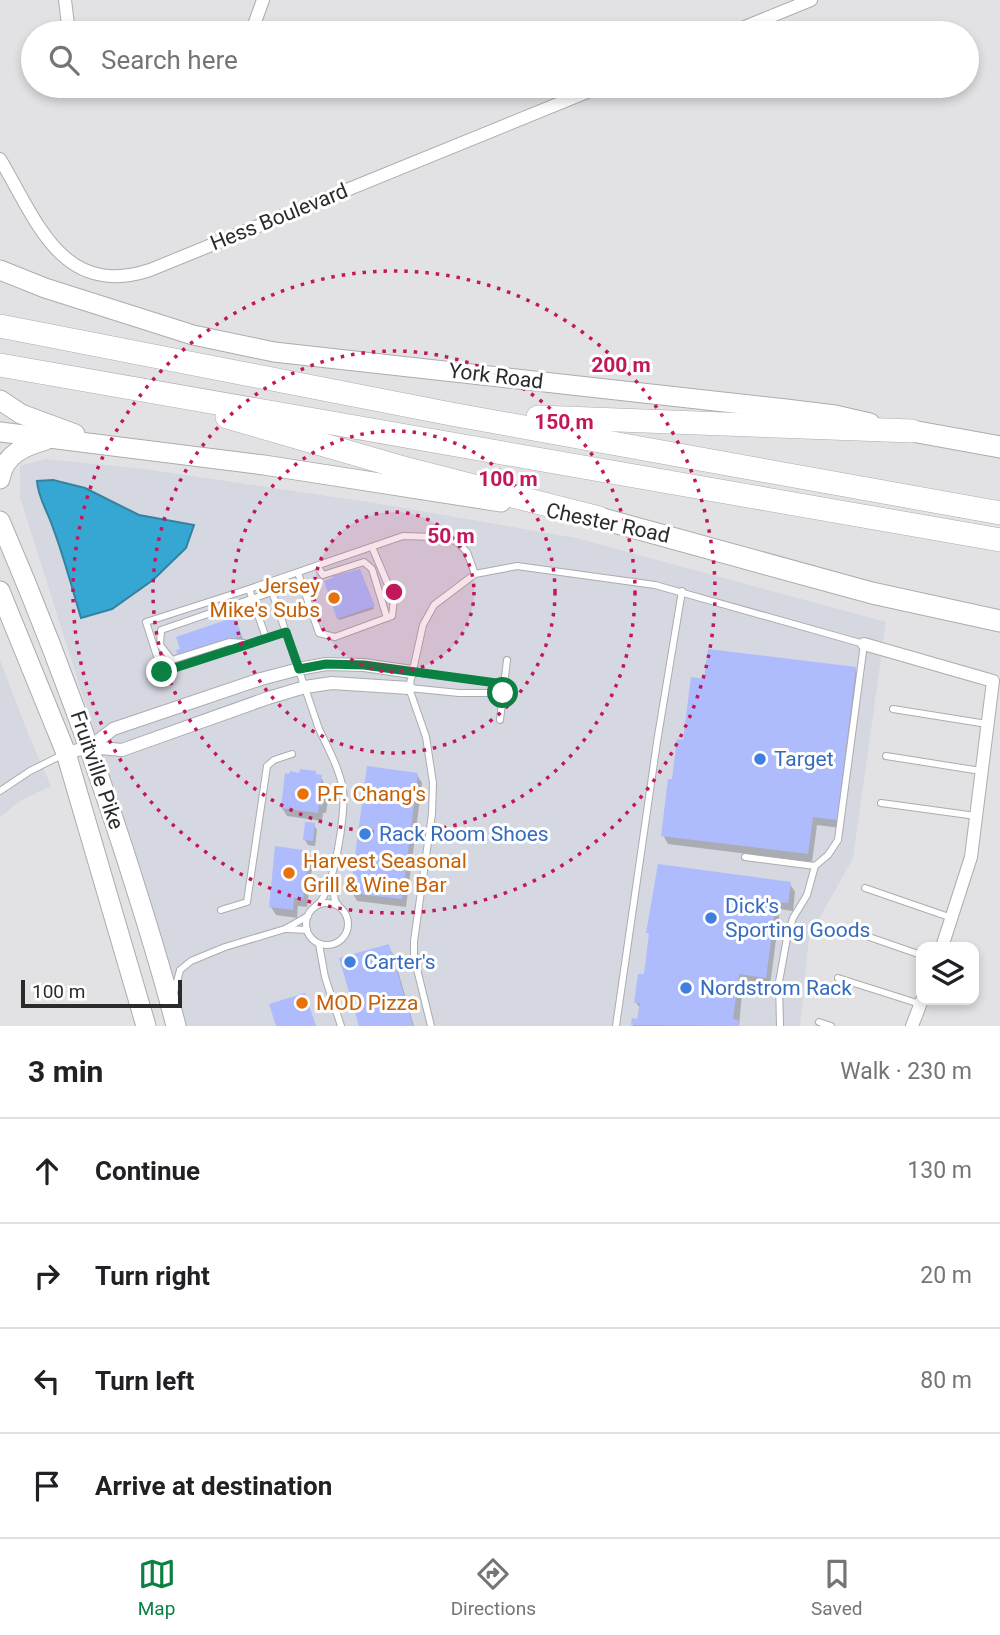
<!DOCTYPE html>
<html lang="en">
<head>
<meta charset="utf-8">
<style>
  :root { --surface:#fff; --page:#f6f6f6; --text:#202124; --muted:#757577; --line:#e0e0e0; --accent:#0b8043 }
  body { margin:0; font-family:Roboto,sans-serif; background:var(--page); color:var(--text) }
  .controls { position:absolute; right:21px; bottom:21px; display:grid; overflow:hidden; border-radius:14px; box-shadow:0 4px 10px #0003 }
  .controls button { width:63px; height:63px; display:grid; place-items:center; padding:0; border:0; border-bottom:2px solid var(--line); background:var(--surface); color:var(--text); font:35px sans-serif }
  .scale { position:absolute; left:21px; bottom:18px; width:161px; box-sizing:border-box; padding-left:7px; border:4px solid #2a2b2b; border-top:0; font-size:19px; line-height:24px; white-space:nowrap; color:#2a2b2b; -webkit-text-stroke:5px #fff; paint-order:stroke }
  .stop { position:absolute; width:21px; height:21px; margin:-16px; border:5px solid #0b8043; border-radius:50%; background:#fff }
  .stop.end { background:#0b8043; border-color:#fff; box-shadow:0 2px 7px #0008 }
  .list { margin:0; padding:0; list-style:none }
  h2 { display:flex; justify-content:space-between; align-items:center; height:91px; margin:0; padding:0 28px; font-size:30px }
  h2 small { font-size:23px; font-weight:400; color:var(--muted) }
  .list li { display:grid; grid-template-columns:46px 1fr auto; gap:21px; align-items:center; box-sizing:border-box; height:105px; padding:0 28px; border-top:2px solid var(--line) }
  .list b { display:block; font-size:26px; white-space:nowrap }
  .list em { font-size:23px; font-style:normal; color:var(--muted) }
  .icon { flex:none; width:38px; height:38px; fill:none; stroke:currentColor; stroke-width:2; stroke-linecap:round; stroke-linejoin:round }
  .map { position:relative; flex:none; width:1000px; height:1026px; overflow:hidden }
  .search { position:absolute; background:var(--surface); box-shadow:0 4px 10px #0003; left:21px; right:21px; top:21px; height:77px; display:flex; align-items:center; gap:18px; box-sizing:border-box; padding:0 24px; border-radius:38px; color:var(--muted); font-size:26px }
  .sheet { height:511px; background:var(--surface) }
  nav { display:flex; justify-content:space-around; align-items:center; box-sizing:border-box; height:98px; border-top:2px solid var(--line); background:var(--surface); font-size:19px; color:var(--muted) }
  nav a { display:grid; justify-items:center; gap:4px }
  nav .on { color:var(--accent) }
  .map>svg:first-child { display:block }
  .built { fill:#d5d7e1 }
  .water { fill:#36a7d2; stroke:#3282a0; stroke-width:2 }
  .shadow { fill:#0003 }
  .building { fill:#aebcfd }
  .lines { fill:none; stroke-linecap:round; stroke-linejoin:round }
  .service-casing { stroke:#abacae; stroke-width:8 }
  .minor-casing { stroke:#abacae; stroke-width:14 }
  .primary-casing { stroke:#abacae; stroke-width:21 }
  .trunk-casing { stroke:#abacae; stroke-width:23 }
  .motorway-casing { stroke:#abacae; stroke-width:24 }
  .service { stroke:#fff; stroke-width:6 }
  .minor { stroke:#fff; stroke-width:12 }
  .primary { stroke:#fff; stroke-width:19 }
  .trunk { stroke:#fff; stroke-width:21 }
  .motorway { stroke:#fff; stroke-width:23 }
  .route { stroke:#0b8043; stroke-width:9 }
  .ring { fill:none; stroke:#c2185b; stroke-width:3.5; stroke-dasharray:3.5 7 }
  .food-dot { fill:#e8710a; stroke:#fff; stroke-width:2.5 }
  .shop-dot { fill:#3f7fe0; stroke:#fff; stroke-width:2.5 }
  .labels { text-anchor:middle; stroke-width:6; stroke-linejoin:round; paint-order:stroke }
  .street-label { font-size:21px; fill:#2a2b2b; stroke:#fff }
  .food-label { font-size:21px; fill:#c56008; stroke:#fff; text-anchor:start }
  .shop-label { font-size:21px; fill:#366cbe; stroke:#fff; text-anchor:start }
  .centre { fill:#c2185b; stroke:#fff; stroke-width:3.5 }
  .ring-label { font-size:21px; text-anchor:middle; font-weight:bold; fill:#c2185b; stroke:#fff; stroke-width:6; stroke-linejoin:round; paint-order:stroke }
</style>
</head>
<body>
<div class="map">
<svg width="1000" height="1026" viewBox="0 0 1000 1026">
  <rect width="100%" height="100%" fill="#e2e2e4"/>
  <!-- built -->
  <g class="built">
    <polygon points="45,459 144,469 375,503 576,538 886,622 853,858 809,937 800,1026 184,1026 151,912 20,497 20,466"/>
    <polygon points="0,660 29,736 51,786 20,801 0,817"/>
  </g>
  <!-- water -->
  <path class="water" d="M53 480 85 488 139 515 194 525 186 548 153 580 112 609 81 618C72 588 64 557 53 528 48 512 38 498 37 481Z"/>
  <!-- shadow -->
  <g class="shadow">
    <polygon points="359,571 374,609 339,620 338,618"/>
    <polygon points="235,619 245,644 185,665 180,656"/>
    <polygon points="855,669 860,678 841,828 817,825 812,862 668,844 663,835 674,781 705,681"/>
    <polygon points="417,775 422,783 406,907 357,901 352,892"/>
    <polygon points="321,777 329,793 326,813 323,813 322,821 287,816 282,808"/>
    <polygon points="314,825 317,830 315,846 308,845 305,840"/>
    <polygon points="309,853 313,861 307,907 298,906 297,918 276,915 271,907"/>
    <polygon points="790,884 795,892 793,911 780,909 770,986 743,982 739,1026 633,1026 633,1020 639,1021 641,1010 636,1002 646,976 650,937 648,932"/>
    <polygon points="388,946 393,954 414,1026 361,1026"/>
  </g>
  <!-- building -->
  <g class="building">
    <polygon points="360,569 375,606 337,619 324,581 333,578 332,576"/>
    <polygon points="235,617 242,636 178,657 176,650 180,649 176,637"/>
    <polygon points="708,649 856,667 837,820 813,817 808,854 661,836 668,779 672,779 677,739 683,740 691,677 704,679"/>
    <polygon points="367,766 418,773 402,899 350,893"/>
    <polygon points="300,769 316,771 316,774 322,775 321,783 325,783 322,806 319,805 318,813 281,808 285,773 289,774 290,771 299,773"/>
    <polygon points="305,822 315,823 313,841 303,840"/>
    <polygon points="275,846 310,851 303,899 294,898 293,910 269,907"/>
    <polygon points="658,864 791,882 788,903 776,902 766,978 739,974 733,1019 738,1020 739,1026 631,1025 632,1018 637,1019 640,1003 634,1003 638,974 644,974 649,933 646,933"/>
    <polygon points="389,944 413,1026 359,1026 339,958"/>
    <polygon points="305,993 316,1026 276,1026 269,1004"/>
  </g>
  <g class="lines">
    <!-- service casing -->
    <g class="service-casing">
      <g id="service">
        <polyline points="317,566 323,575 364,562 372,569 387,618"/>
        <polyline points="298,573 319,633 335,637 392,616 394,599 372,547"/>
        <path d="M269 583 319 729C328 748 340 770 343 790 346 813 334 892 317 905"/>
        <polygon points="249,589 266,638 162,672 146,622"/>
        <polyline points="249,589 403,536 436,537 456,541 467,552 475,574"/>
        <polyline points="266,638 286,632"/>
        <polyline points="244,643 229,642 172,660 160,645 161,630 272,592"/>
        <polyline points="412,672 504,684"/>
        <polyline points="409,688 459,693 503,693"/>
        <polyline points="893,709 987,724"/>
        <polyline points="500,720 507,660"/>
        <polyline points="886,756 981,771"/>
        <polyline points="0,791 30,771 62,755"/>
        <polyline points="881,803 976,816"/>
        <polyline points="745,857 815,866 807,895 793,918 787,938 779,982 780,1026"/>
        <polyline points="332,882 335,901 338,905"/>
        <polyline points="865,888 952,918"/>
        <circle cx="327" cy="924" r="21"/>
        <polyline points="221,910 247,902 267,766 274,760 292,754"/>
        <polyline points="287,929 307,930"/>
        <polyline points="852,931 921,955"/>
        <polyline points="319,944 325,977 341,1026"/>
        <polyline points="838,978 920,1004"/>
        <polyline points="174,993 180,970 191,961 225,947 285,929 308,916"/>
        <polyline points="819,1022 831,1026"/>
        <polyline points="431,1026 414,957 414,941 432,814 433,783 426,737 409,688 423,625 434,605 475,574 517,566 655,585 864,644 838,840 828,855 815,866"/>
        <polyline points="616,1026 657,742 682,591"/>
      </g>
    </g>
    <!-- minor casing -->
    <g class="minor-casing">
      <g id="minor">
        <polyline points="65,0 69,33"/>
        <polyline points="251,33 263,0"/>
        <polyline points="730,33 811,0"/>
        <polyline points="117,86 143,90 161,86"/>
        <path d="M0 159C37 221 62 299 150 270L602 86"/>
        <polyline points="864,644 993,681 971,857 942,947"/>
        <polyline points="90,747 113,729 261,679 299,669 326,664 364,665 412,672"/>
        <polyline points="66,753 90,747 122,750 268,698 305,687 332,683 409,688"/>
        <polyline points="912,1026 922,1000"/>
      </g>
    </g>
    <!-- primary casing -->
    <g class="primary-casing">
      <g id="primary">
        <polyline points="0,270 45,288 193,335 274,352 786,409 835,415 870,423"/>
        <polyline points="0,400 21,414 75,434"/>
        <polyline points="0,432 264,465 501,502"/>
        <path d="M0 479C4 454 25 446 46 440"/>
        <path d="M0 521C46 628 87 737 123 848 142 907 161 966 176 1026"/>
        <polyline points="0,591 66,753 146,1026"/>
      </g>
    </g>
    <!-- trunk casing -->
    <g class="trunk-casing">
      <g id="trunk">
        <polyline points="912,431 1000,447"/>
        <polyline points="599,518 872,593 1000,621"/>
      </g>
    </g>
    <!-- motorway casing -->
    <g class="motorway-casing">
      <g id="motorway">
        <polyline points="0,326 451,414 1000,513"/>
        <polyline points="0,365 1000,540"/>
        <polyline points="227,417 407,469 599,518"/>
        <polyline points="538,417 912,431"/>
      </g>
    </g>
    <!-- service -->
    <use href="#service" class="service"/>
    <!-- minor -->
    <use href="#minor" class="minor"/>
    <!-- primary -->
    <use href="#primary" class="primary"/>
    <!-- trunk -->
    <use href="#trunk" class="trunk"/>
    <!-- motorway -->
    <use href="#motorway" class="motorway"/>
  </g>
  <g class="lines">
    <!-- route -->
    <polyline class="route" points="162,672 286,632 299,669 326,664 364,665 504,684 503,693"/>
  </g>
  <!-- distance rings -->
  <circle cx="394" cy="592" r="80" fill="#c2185b" fill-opacity=".12"/>
  <g class="ring">
    <circle cx="394" cy="592" r="80"/>
    <circle cx="394" cy="592" r="161"/>
    <circle cx="394" cy="592" r="241"/>
    <circle cx="394" cy="592" r="321"/>
  </g>
  <!-- markers -->
  <g class="food-dot">
    <circle cx="334" cy="598" r="7"/>
    <circle cx="303" cy="794" r="7"/>
    <circle cx="289" cy="873" r="7"/>
    <circle cx="302" cy="1003" r="7"/>
  </g>
  <g class="shop-dot">
    <circle cx="760" cy="759" r="7"/>
    <circle cx="365" cy="834" r="7"/>
    <circle cx="711" cy="918" r="7"/>
    <circle cx="350" cy="962" r="7"/>
    <circle cx="686" cy="988" r="7"/>
  </g>
  <g class="labels">
    <!-- street labels -->
    <g class="street-label">
      <text transform="translate(279 217) rotate(-22)" y="7">Hess Boulevard</text>
      <text transform="translate(496 376) rotate(7)" y="7">York Road</text>
      <text transform="translate(608 523) rotate(12)" y="7">Chester Road</text>
      <text transform="translate(97 770) rotate(71)" y="7">Fruitville Pike</text>
    </g>
    <!-- food labels -->
    <g class="food-label">
      <text x="320" y="593" text-anchor="end">Jersey<tspan x="320" dy="24">Mike's Subs</tspan></text>
      <text x="317" y="801">P.F. Chang's</text>
      <text x="303" y="868">Harvest Seasonal<tspan x="303" dy="24">Grill &amp; Wine Bar</tspan></text>
      <text x="316" y="1010">MOD Pizza</text>
    </g>
    <!-- shop labels -->
    <g class="shop-label">
      <text x="774" y="766">Target</text>
      <text x="379" y="841">Rack Room Shoes</text>
      <text x="725" y="913">Dick's<tspan x="725" dy="24">Sporting Goods</tspan></text>
      <text x="364" y="969">Carter's</text>
      <text x="700" y="995">Nordstrom Rack</text>
    </g>
  </g>
  <circle cx="394" cy="592" r="10" class="centre"/>
  <g class="ring-label">
    <text x="621" y="372">200 m</text>
    <text x="564" y="429">150 m</text>
    <text x="508" y="486">100 m</text>
    <text x="451" y="543">50 m</text>
  </g>
</svg>
<div class="controls">
<button><svg class="icon" aria-label="layers" viewBox="0 0 24 24"><path d="M12 4l9 5-9 5-9-5zM3 14l9 5 9-5"/></svg></button>
</div>
<div class="scale">100 m</div>
<div class="stop" style="left:503px;top:693px"></div>
<div class="stop end" style="left:162px;top:672px"></div>
<div class="search"><svg class="icon" aria-label="search" viewBox="0 0 24 24"><circle cx="10" cy="10" r="6"/><path d="M15 15l6 6"/></svg>Search here</div>
</div>
<section class="sheet">
<h2>3 min<small>Walk · 230 m</small></h2>
<ul class="list">
<li><svg class="icon" aria-label="ahead" viewBox="0 0 24 24"><path d="M12 20V5M6 11l6-6 6 6"/></svg><div><b>Continue</b></div><em>130 m</em></li>
<li><svg class="icon" aria-label="right" viewBox="0 0 24 24"><path d="M7 20v-9h11M14 6l5 5-5 5"/></svg><div><b>Turn right</b></div><em>20 m</em></li>
<li><svg class="icon" aria-label="left" viewBox="0 0 24 24"><path d="M17 20v-9H6M10 6l-5 5 5 5"/></svg><div><b>Turn left</b></div><em>80 m</em></li>
<li><svg class="icon" aria-label="arrive" viewBox="0 0 24 24"><path d="M6 21V4h12l-3 4 3 4H6"/></svg><div><b>Arrive at destination</b></div></li>
</ul>
</section>
<nav>
<a class="on"><svg class="icon" aria-label="map" viewBox="0 0 24 24"><path d="M3 6l6-2 6 2 6-2v14l-6 2-6-2-6 2zM9 4v14M15 6v14"/></svg>Map</a>
<a><svg class="icon" aria-label="directions" viewBox="0 0 24 24"><path d="M12 3l9 9-9 9-9-9zM9 14v-3h6M13 9l2 2-2 2"/></svg>Directions</a>
<a><svg class="icon" aria-label="saved" viewBox="0 0 24 24"><path d="M7 4h10v16l-5-4-5 4z"/></svg>Saved</a>
</nav>
</body>
</html>
